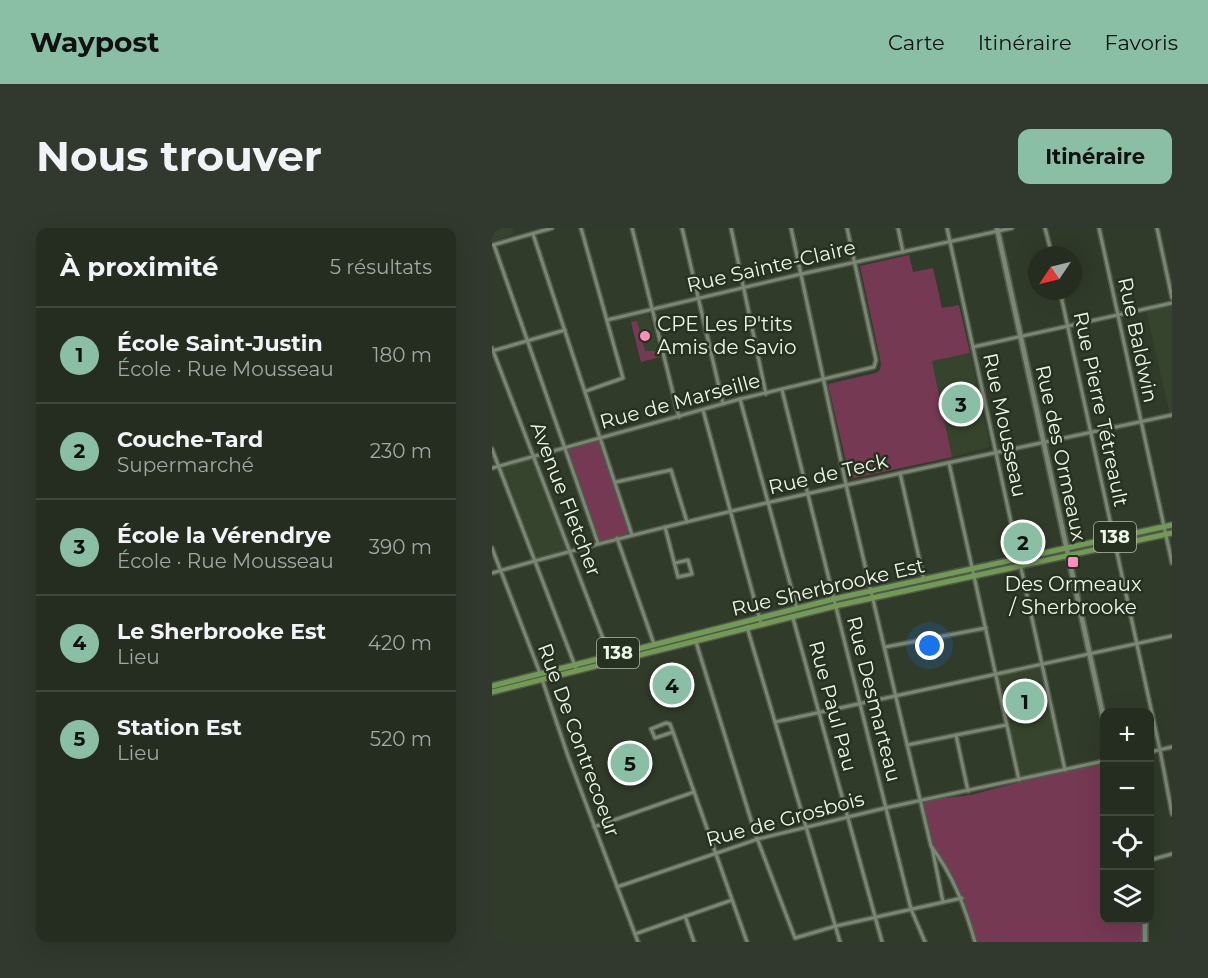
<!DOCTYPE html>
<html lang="fr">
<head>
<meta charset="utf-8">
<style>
  :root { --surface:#252c20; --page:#31382d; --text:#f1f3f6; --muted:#a3a7a5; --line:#42483e; --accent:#8abfa5 }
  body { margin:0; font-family:Montserrat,sans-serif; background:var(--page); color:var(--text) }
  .controls { position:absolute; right:18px; bottom:18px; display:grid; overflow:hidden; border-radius:12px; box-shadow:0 6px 24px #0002 }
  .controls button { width:54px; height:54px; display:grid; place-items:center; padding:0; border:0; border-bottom:2px solid var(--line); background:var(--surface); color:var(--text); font:30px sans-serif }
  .compass { position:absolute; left:536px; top:18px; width:54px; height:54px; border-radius:50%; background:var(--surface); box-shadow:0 6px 24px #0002; rotate:235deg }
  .you { position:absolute; left:438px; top:418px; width:21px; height:21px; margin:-15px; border:4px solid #fff; border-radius:50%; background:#1a73e8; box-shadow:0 0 0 9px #1a73e833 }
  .badge { display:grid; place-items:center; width:39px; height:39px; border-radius:50%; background:var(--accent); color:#111; font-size:20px; font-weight:700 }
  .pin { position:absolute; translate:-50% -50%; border:3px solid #fff; box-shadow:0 2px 6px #0006 }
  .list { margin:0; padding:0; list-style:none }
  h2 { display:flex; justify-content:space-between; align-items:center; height:78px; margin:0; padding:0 24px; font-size:26px }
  h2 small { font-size:20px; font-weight:400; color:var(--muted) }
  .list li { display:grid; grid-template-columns:39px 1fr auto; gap:18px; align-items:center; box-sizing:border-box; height:96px; padding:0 24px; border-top:2px solid var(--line) }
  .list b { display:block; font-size:22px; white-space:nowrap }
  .list p { margin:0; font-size:20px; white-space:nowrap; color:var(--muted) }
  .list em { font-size:20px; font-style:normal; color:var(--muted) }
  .icon { flex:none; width:33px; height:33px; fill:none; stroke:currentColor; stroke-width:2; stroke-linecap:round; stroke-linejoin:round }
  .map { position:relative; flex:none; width:680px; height:714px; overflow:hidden; border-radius:12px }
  header { display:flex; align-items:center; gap:36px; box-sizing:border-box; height:84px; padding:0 30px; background:var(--accent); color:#111 }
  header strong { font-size:28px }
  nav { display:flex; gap:33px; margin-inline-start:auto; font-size:21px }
  .intro { display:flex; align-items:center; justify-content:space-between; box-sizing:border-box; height:144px; padding:0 36px }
  h1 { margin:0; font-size:42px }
  .button { padding:15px 27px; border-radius:12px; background:var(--accent); color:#111; font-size:21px; font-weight:700 }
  main { display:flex; gap:36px; padding:0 36px }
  aside { flex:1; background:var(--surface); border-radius:12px; box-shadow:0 6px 24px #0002 }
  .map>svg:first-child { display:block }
  .built { fill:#36442d }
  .green { fill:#763953 }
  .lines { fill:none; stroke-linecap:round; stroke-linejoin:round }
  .street-casing { stroke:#50594a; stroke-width:6 }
  .secondary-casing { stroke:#50594a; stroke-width:8 }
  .primary-casing { stroke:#50594a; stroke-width:8 }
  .street { stroke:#7a8773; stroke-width:3 }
  .secondary { stroke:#7a8773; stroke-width:4.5 }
  .primary { stroke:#729956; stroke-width:5 }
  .poi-dot { fill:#fe8ebd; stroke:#273120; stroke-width:2 }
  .labels { text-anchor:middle; stroke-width:5; stroke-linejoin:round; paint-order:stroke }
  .shield { fill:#273120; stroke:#b2baad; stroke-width:1.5 }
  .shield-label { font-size:18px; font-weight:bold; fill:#eef5ea }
  .street-label { font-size:20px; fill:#eef5ea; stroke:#273120 }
  .poi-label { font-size:20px; fill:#eef5ea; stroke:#273120; text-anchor:start }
</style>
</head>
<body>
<header>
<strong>Waypost</strong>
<nav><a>Carte</a><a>Itinéraire</a><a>Favoris</a></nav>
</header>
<div class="intro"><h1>Nous trouver</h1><a class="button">Itinéraire</a></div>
<main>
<aside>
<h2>À proximité<small>5 résultats</small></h2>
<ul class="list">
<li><span class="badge">1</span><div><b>École Saint-Justin</b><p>École · Rue Mousseau</p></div><em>180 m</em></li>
<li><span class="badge">2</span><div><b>Couche-Tard</b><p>Supermarché</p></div><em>230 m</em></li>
<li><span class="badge">3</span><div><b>École la Vérendrye</b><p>École · Rue Mousseau</p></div><em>390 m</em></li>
<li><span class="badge">4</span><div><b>Le Sherbrooke Est</b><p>Lieu</p></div><em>420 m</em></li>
<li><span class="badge">5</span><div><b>Station Est</b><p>Lieu</p></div><em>520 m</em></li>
</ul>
</aside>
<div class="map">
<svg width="680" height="714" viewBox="0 0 680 714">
  <rect width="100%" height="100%" fill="#313b2a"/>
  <!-- built -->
  <g class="built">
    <polygon points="0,0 20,0 22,6 0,14"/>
    <polygon points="680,75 680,187 678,187 654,81"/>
    <polygon points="155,86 157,87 168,129 149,134 138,91"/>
    <polygon points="478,125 498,219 460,229 440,133"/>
    <polygon points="41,228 77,323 43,333 6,238"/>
    <polygon points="549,436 573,542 527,552 503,446"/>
  </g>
  <!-- green -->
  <g class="green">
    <polygon points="417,27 421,44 441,40 450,80 467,77 478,125 440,133 460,229 358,251 336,156 384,145 388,142 389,135 368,38"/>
    <polygon points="145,93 153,123 166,123 168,129 149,134 139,94"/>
    <polygon points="109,208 140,307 106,315 72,219"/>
    <polygon points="612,533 612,692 653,692 654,714 483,714 470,670 439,618 428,573 479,567 573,542"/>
  </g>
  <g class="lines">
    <!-- street casing -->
    <g class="street-casing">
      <g id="street">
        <polyline points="89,0 131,150 94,163"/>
        <polyline points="140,0 187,189"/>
        <polyline points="190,0 231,176"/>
        <polyline points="239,0 274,166"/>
        <path d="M299 0 355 261 439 618C461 647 473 679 483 714"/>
        <polyline points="406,0 411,24"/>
        <polyline points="455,0 573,542"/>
        <polyline points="553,0 560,27"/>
        <polyline points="607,0 680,335"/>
        <polyline points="665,0 680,70"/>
        <polyline points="41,6 140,307"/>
        <polyline points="1,17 60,0"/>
        <polyline points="2,17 106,315"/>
        <polyline points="568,63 668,522 680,586"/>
        <polyline points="115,92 309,46 520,0"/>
        <polyline points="481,119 680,75"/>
        <polyline points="0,120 120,434"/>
        <polyline points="0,123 73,102"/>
        <polyline points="290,162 419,681 433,714"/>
        <polyline points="248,171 305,381"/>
        <polyline points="211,182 269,396"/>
        <polyline points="0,221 85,443"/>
        <polyline points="457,235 527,552"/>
        <polyline points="0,240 248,171 382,139 384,132 355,0"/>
        <polyline points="408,245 432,352"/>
        <polyline points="124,254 179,242 195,294"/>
        <polyline points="173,299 186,349 200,346 196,332 183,335"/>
        <polyline points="125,310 162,416"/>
        <polyline points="0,320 48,445"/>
        <path d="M0 345C224 281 453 236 680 187"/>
        <polyline points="301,390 390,714"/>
        <polyline points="255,399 348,714"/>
        <polyline points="204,414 263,605 303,710 344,698 470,670"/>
        <polyline points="393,419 494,400"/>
        <polyline points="50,451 76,528 146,714"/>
        <polyline points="283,494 680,408"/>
        <polyline points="181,504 163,510 159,501 174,495 178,496 181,504 255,714"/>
        <polyline points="464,507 476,563"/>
        <polyline points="415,517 514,497"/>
        <polyline points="658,524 680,519"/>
        <polyline points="102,599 202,564"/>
        <polyline points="440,619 451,674"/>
        <polyline points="658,632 680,626"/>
        <polyline points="125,659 266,611 393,580 612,533"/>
        <polyline points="193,688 202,714"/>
        <polyline points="143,706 240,672"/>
      </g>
    </g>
    <!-- secondary casing -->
    <g class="secondary-casing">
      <g id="secondary">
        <polyline points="505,0 612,492"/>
        <polyline points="653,692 653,714"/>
      </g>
    </g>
    <!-- primary casing -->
    <g class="primary-casing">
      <g id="primary">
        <polyline points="0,458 342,371 680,297"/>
        <polyline points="0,464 343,378 680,305"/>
      </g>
    </g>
    <!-- street -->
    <use href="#street" class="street"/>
    <!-- secondary -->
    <use href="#secondary" class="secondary"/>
    <!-- primary -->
    <use href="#primary" class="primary"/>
  </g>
  <!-- markers -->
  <g class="poi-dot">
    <circle cx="153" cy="108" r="6"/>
    <rect x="575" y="328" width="12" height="12" rx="3"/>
  </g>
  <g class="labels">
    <!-- shield labels -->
    <g class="shield">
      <rect x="602" y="294" width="42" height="30" rx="4.5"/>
      <rect x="105" y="410" width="42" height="30" rx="4.5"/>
    </g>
    <g class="shield-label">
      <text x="623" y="315">138</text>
      <text x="126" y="431">138</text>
    </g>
    <!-- street labels -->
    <g class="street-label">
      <text transform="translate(279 38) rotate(-13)" y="7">Rue Sainte-Claire</text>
      <text transform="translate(646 112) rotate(78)" y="7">Rue Baldwin</text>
      <text transform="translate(188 173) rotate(-15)" y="7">Rue de Marseille</text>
      <text transform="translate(609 181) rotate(78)" y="7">Rue Pierre Tétreault</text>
      <text transform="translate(513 197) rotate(78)" y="7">Rue Mousseau</text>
      <text transform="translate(569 225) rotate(78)" y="7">Rue des Ormeaux</text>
      <text transform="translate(336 246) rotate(-13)" y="7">Rue de Teck</text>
      <text transform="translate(74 271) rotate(69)" y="7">Avenue Fletcher</text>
      <text transform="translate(336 359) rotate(-13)" y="7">Rue Sherbrooke Est</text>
      <text transform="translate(382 471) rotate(76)" y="7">Rue Desmarteau</text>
      <text transform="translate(341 478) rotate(75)" y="7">Rue Paul Pau</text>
      <text transform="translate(87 512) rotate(70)" y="7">Rue De Contrecoeur</text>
      <text transform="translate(293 591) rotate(-15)" y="7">Rue de Grosbois</text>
    </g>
    <!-- poi labels -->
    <g class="poi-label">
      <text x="165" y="103">CPE Les P'tits<tspan x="165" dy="23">Amis de Savio</tspan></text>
      <text x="581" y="363" text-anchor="middle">Des Ormeaux<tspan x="581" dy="23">/ Sherbrooke</tspan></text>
    </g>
  </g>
</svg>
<div class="controls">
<button>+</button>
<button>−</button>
<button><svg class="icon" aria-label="locate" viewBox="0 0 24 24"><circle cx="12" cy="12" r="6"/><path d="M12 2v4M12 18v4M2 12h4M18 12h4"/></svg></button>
<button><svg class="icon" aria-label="layers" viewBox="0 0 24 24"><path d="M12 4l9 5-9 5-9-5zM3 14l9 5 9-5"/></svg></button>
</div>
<svg class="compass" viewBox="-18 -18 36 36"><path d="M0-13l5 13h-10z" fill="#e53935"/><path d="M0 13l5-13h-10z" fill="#a3a7a5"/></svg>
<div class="you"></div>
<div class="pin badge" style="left:533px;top:473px">1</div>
<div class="pin badge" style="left:531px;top:314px">2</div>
<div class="pin badge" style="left:469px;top:176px">3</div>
<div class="pin badge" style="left:180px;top:457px">4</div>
<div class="pin badge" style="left:138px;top:535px">5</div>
</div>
</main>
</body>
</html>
